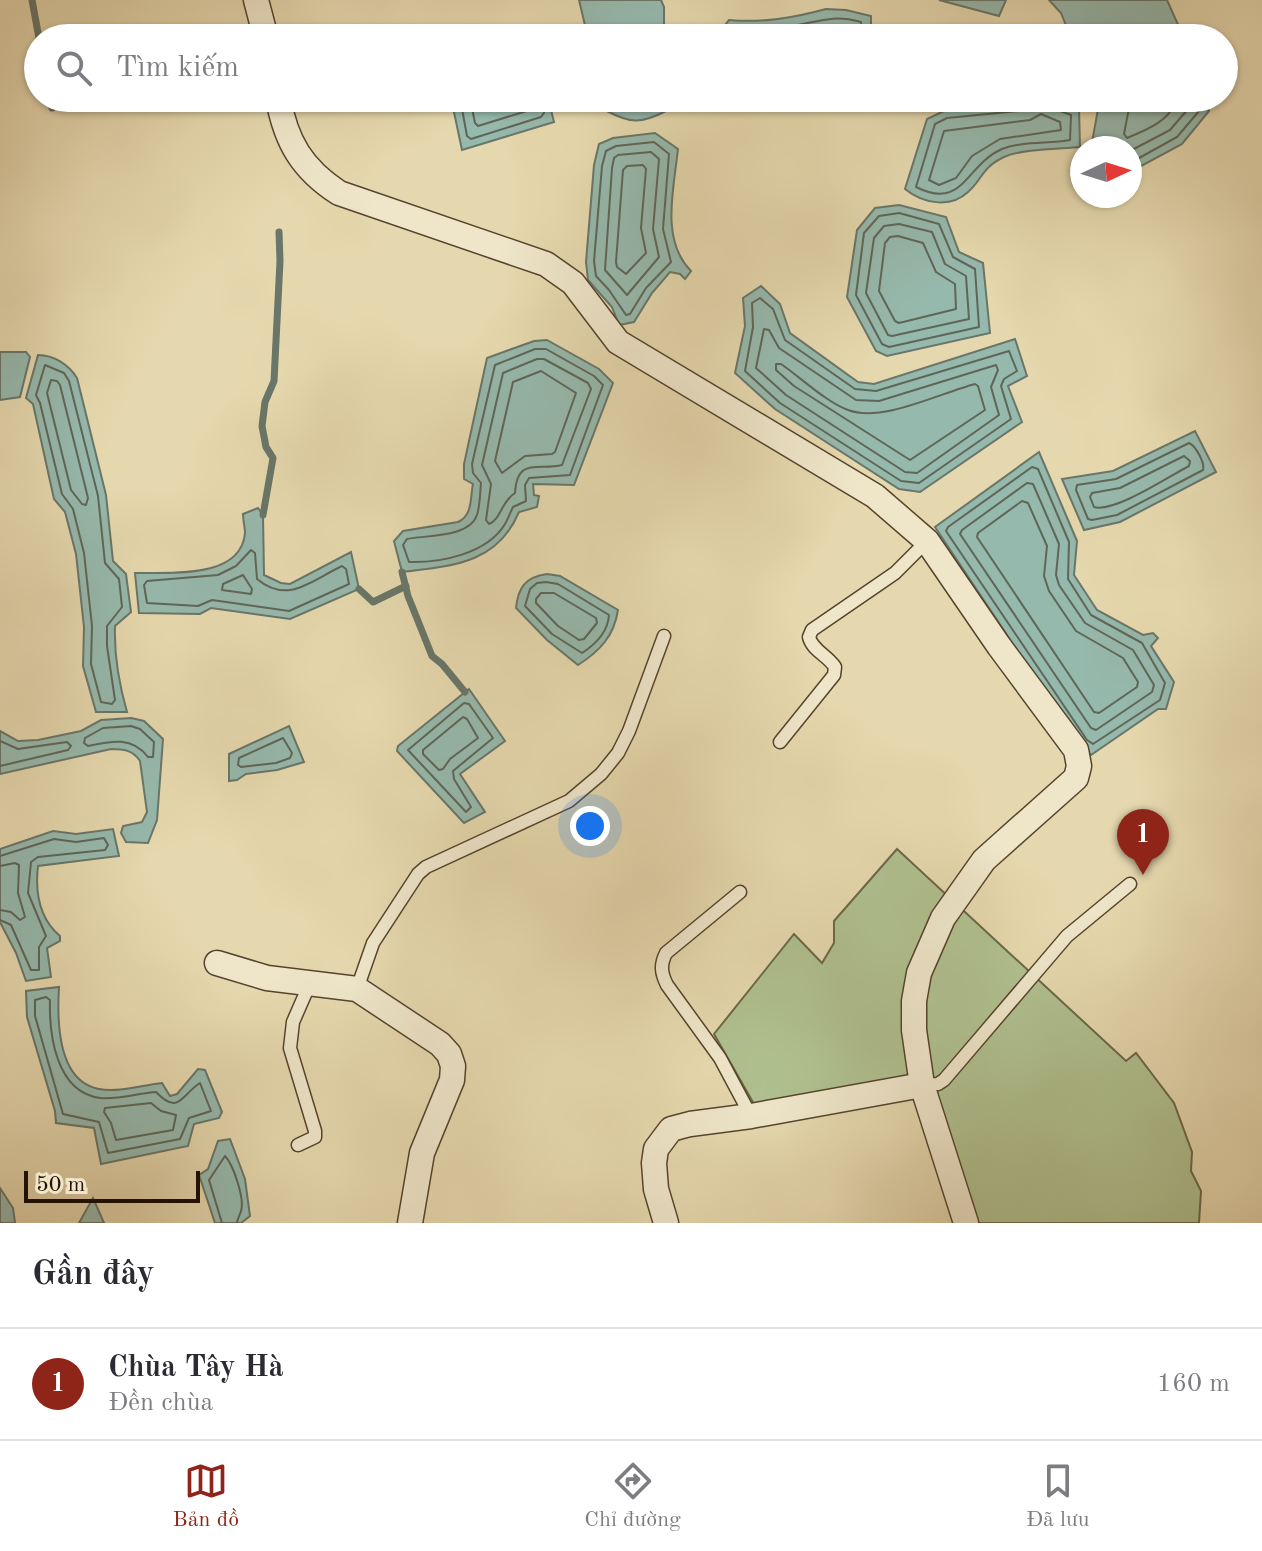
<!DOCTYPE html>
<html lang="vi">
<head>
<meta charset="utf-8">
<style>
  :root { --surface:#fff; --page:#f2f2f3; --text:#2b2b33; --muted:#7c7c81; --line:#e1e1e2; --accent:#8f2418 }
  body { margin:0; font-family:"Old Standard TT",serif; background:var(--page); color:var(--text) }
  .compass { position:absolute; left:1070px; top:136px; width:72px; height:72px; border-radius:50%; background:var(--surface); box-shadow:0 2px 6px #0004; rotate:86deg }
  .scale { position:absolute; left:24px; bottom:20px; width:176px; box-sizing:border-box; padding-left:8px; border:4px solid #251202; border-top:0; font-size:22px; line-height:28px; white-space:nowrap; color:#251202; -webkit-text-stroke:6px #efe6ca; paint-order:stroke }
  .you { position:absolute; left:590px; top:826px; width:28px; height:28px; margin:-20px; border:6px solid #fff; border-radius:50%; background:#1a73e8; box-shadow:0 0 0 12px #1a73e833 }
  .badge { display:grid; place-items:center; width:52px; height:52px; border-radius:50%; background:var(--accent); color:#fff; font-size:26px; font-weight:700 }
  .pin { position:absolute; translate:-50% -66px; filter:drop-shadow(0 2px 4px #0008) }
  .pin::after { content:''; position:absolute; top:42px; width:28px; height:24px; background:inherit; clip-path:polygon(0 0,100% 0,50% 100%) }
  .list { margin:0; padding:0; list-style:none }
  h2 { display:flex; justify-content:space-between; align-items:center; height:104px; margin:0; padding:0 32px; font-size:34px }
  h2 small { font-size:26px; font-weight:400; color:var(--muted) }
  .list li { display:grid; grid-template-columns:52px 1fr auto; gap:24px; align-items:center; box-sizing:border-box; height:112px; padding:0 32px; border-top:2px solid var(--line) }
  .list b { display:block; font-size:30px; white-space:nowrap }
  .list p { margin:0; font-size:26px; white-space:nowrap; color:var(--muted) }
  .list em { font-size:26px; font-style:normal; color:var(--muted) }
  .icon { flex:none; width:44px; height:44px; fill:none; stroke:currentColor; stroke-width:2; stroke-linecap:round; stroke-linejoin:round }
  .map { position:relative; flex:none; width:1262px; height:1223px; overflow:hidden }
  .search { position:absolute; background:var(--surface); box-shadow:0 2px 6px #0004; left:24px; right:24px; top:24px; height:88px; display:flex; align-items:center; gap:20px; box-sizing:border-box; padding:0 28px; border-radius:44px; color:var(--muted); font-size:30px }
  .sheet { height:216px; background:var(--surface) }
  nav { display:flex; justify-content:space-around; align-items:center; box-sizing:border-box; height:112px; border-top:2px solid var(--line); background:var(--surface); font-size:22px; color:var(--muted) }
  nav a { display:grid; justify-items:center; gap:4px }
  nav .on { color:var(--accent) }
  .map>svg:first-child { display:block }
  .green { fill:#b0c08f; stroke:#6a6948; stroke-width:2 }
  .water { fill:#96b9ad; stroke:#697669; stroke-width:2 }
  .lines { fill:none; stroke-linecap:round; stroke-linejoin:round }
  .shore { stroke:#5e6658; stroke-width:2 }
  .stream { stroke:#697669; stroke-width:7 }
  .service-casing { stroke:#55442d; stroke-width:15 }
  .minor-casing { stroke:#55442d; stroke-width:27 }
  .service { stroke:#efe6ca; stroke-width:12 }
  .minor { stroke:#efe6ca; stroke-width:24 }
</style>
</head>
<body>
<div class="map">
<svg width="1262" height="1223" viewBox="0 0 1262 1223">
  <rect width="100%" height="100%" fill="#e6d8ae"/>
  <filter id="stains"><feTurbulence type="fractalNoise" baseFrequency=".0025" numOctaves="4"/><feColorMatrix values="0 0 0 0 .2 0 0 0 0 .09 0 0 0 0 .02 0 0 0 .5 -.17"/></filter>
  <radialGradient id="worn" r=".72"><stop offset=".6" stop-color="#630" stop-opacity="0"/><stop offset="1" stop-color="#630" stop-opacity=".3"/></radialGradient>
  <!-- green -->
  <polygon class="green" points="897,849 1126,1061 1136,1053 1174,1103 1192,1152 1191,1171 1201,1191 1199,1223 972,1223 930,1092 754,1104 714,1034 794,934 822,963 834,943 834,921"/>
  <!-- water -->
  <g class="water">
    <polygon points="579,0 661,0 664,7 664,38 588,38"/>
    <polygon points="939,0 1006,0 999,16"/>
    <polygon points="1049,0 1167,0 1184,38 1071,38 1061,13"/>
    <path d="M826 9 846 10 871 16V38H715L729 20C763 23 793 18 826 9Z"/>
    <polygon points="451,98 548,98 554,122 462,150"/>
    <path d="M604 98H670L668 110C641 124 631 124 605 110Z"/>
    <polygon points="1100,98 1204,98 1209,111 1182,144 1130,172 1130,148 1091,148"/>
    <path d="M1048 99 1079 108 1080 147C1059 149 1022 149 1004 157 981 168 983 179 968 192 950 209 922 203 905 189L927 119 944 111Z"/>
    <path d="M655 133 678 149C674 188 660 240 691 271L685 279 680 274 670 272 652 293 634 322 619 325 612 307 588 280 586 262 594 165 599 144 613 138Z"/>
    <polygon points="899,205 946,217 959,252 983,263 990,333 887,356 876,351 847,297 857,230 875,208"/>
    <polygon points="761,286 780,304 790,333 858,382 874,384 1015,339 1027,376 1008,386 1022,422 920,492 899,489 775,409 735,373 745,326 743,298"/>
    <path d="M547 340 599 369 613 383 574 485 533 484 534 495 539 496 537 507 519 512C497 564 452 566 402 572L394 541 403 531 458 522C473 515 470 498 473 484L464 479V464L487 358 534 341Z"/>
    <polygon points="0,352 26,352 30,357 20,397 0,400"/>
    <path d="M38 355C54 355 69 365 77 378L106 495 113 561 126 574 131 612 115 626C114 655 119 684 127 712H96L83 666 84 627 76 554 65 512 54 499 33 404 26 398Z"/>
    <polygon points="1195,431 1216,472 1120,522 1084,530 1062,479 1113,471"/>
    <polygon points="1039,452 1077,541 1074,575 1097,610 1143,635 1153,633 1158,638 1151,646 1174,682 1166,709 1158,709 1091,755 1081,746 935,527"/>
    <path d="M258 508 263 515 264 575 281 583 290 584 351 552 359 589 290 619 211 608 200 614 139 613 135 573C168 572 241 580 245 533 245 528 243 520 243 514Z"/>
    <path d="M547 574 560 576 618 610C614 636 600 651 578 665L547 640 516 608C518 588 525 577 547 574Z"/>
    <polygon points="469,689 505,741 460,774 485,812 464,823 397,751 398,746"/>
    <path d="M131 718 144 721 163 739 157 820 148 843 126 842 121 833 123 826 142 822 147 812 140 761C133 750 123 749 111 749L0 774V731L18 741 38 740 81 731 101 720Z"/>
    <polygon points="289,726 304,762 277,770 246,774 237,780 229,781 229,754"/>
    <path d="M113 829 119 856 38 866C35 892 39 918 60 936V941L47 948 51 977 26 981 16 953 0 922V849L53 831 76 834Z"/>
    <path d="M59 987C57 1020 57 1081 99 1089 118 1093 143 1085 162 1083L170 1096 177 1094 198 1069 205 1070 222 1112 219 1118 194 1124 188 1146 101 1164 94 1128 56 1123 55 1111 27 1017 26 991Z"/>
    <polygon points="230,1139 245,1179 250,1216 241,1223 215,1223 199,1175 208,1169 218,1141"/>
    <polygon points="0,1188 13,1208 15,1223 0,1223"/>
    <polygon points="93,1198 104,1223 79,1223"/>
  </g>
  <g class="lines">
    <!-- shore -->
    <g class="shore">
      <path d="M725 38 734 29C756 30 777 29 798 25 823 20 835 15 861 22L863 38"/>
      <polyline points="775,38 828,27 850,30 853,38"/>
      <polyline points="460,98 467,136 471,139 541,117 544,113 541,98"/>
      <polyline points="470,98 475,123 478,126 530,110 531,98"/>
      <path d="M1036 98 1035 105 1029 110 947 118 935 124 916 187C964 211 965 165 1002 149 1022 141 1049 144 1070 140L1071 115 1052 108 1048 98"/>
      <path d="M1131 98 1124 134 1127 138C1144 131 1175 119 1175 98"/>
      <polygon points="1041,114 1060,122 1061,130 1000,139 972,156 956,178 939,185 929,180 944,131 1030,120"/>
      <polygon points="654,142 669,154 663,229 671,262 646,288 630,314 626,315 609,290 596,276 594,261 602,166 606,151 616,146"/>
      <polyline points="1130,151 1170,130 1188,109 1187,98"/>
      <polygon points="651,152 659,159 653,229 659,257 627,295 605,270 612,168 614,158 618,155"/>
      <polyline points="1130,163 1177,137 1199,111 1197,98"/>
      <polygon points="643,165 646,169 641,228 646,253 626,274 617,267 616,262 623,170 627,166"/>
      <polygon points="899,213 939,224 953,257 975,269 979,327 889,347 882,344 856,295 864,233 879,216"/>
      <polygon points="899,224 932,232 945,264 966,276 969,319 892,336 888,335 866,293 874,238 884,226"/>
      <polygon points="898,236 923,243 936,272 955,284 956,309 899,323 895,321 879,291 885,243 890,237"/>
      <polygon points="760,298 773,309 785,340 855,389 876,391 1009,351 1017,371 1004,379 1001,386 1011,419 919,483 901,481 780,403 745,371 753,327 752,303"/>
      <polygon points="764,329 769,330 779,348 856,400 879,401 996,365 998,370 991,387 999,415 917,473 905,472 786,395 756,368"/>
      <path d="M546 349 594 376 603 385 570 475 529 478 525 485 526 501 513 507C510 513 508 519 505 524 487 554 440 563 409 562L403 545 407 539C426 535 469 538 477 515 480 506 480 493 481 483L473 473 472 464 495 365 535 349Z"/>
      <path d="M537 359H544L588 383 591 389 562 465C539 471 517 456 515 493 501 502 501 519 489 524L486 520 491 484 482 465 503 373Z"/>
      <path d="M776 364H781C800 377 826 402 848 410 882 423 940 393 975 384L978 386 985 410 910 460 794 386 776 370Z"/>
      <polygon points="45,365 64,373 69,381 98,496 105,563 119,579 122,607 107,626 107,646 115,700 112,704 101,702 91,664 92,626 84,553 73,509 62,494 40,403 36,395"/>
      <polygon points="541,371 576,393 555,452 552,454 525,456 502,473 495,461 513,382"/>
      <polygon points="51,380 57,381 60,385 88,498 86,505 82,504 71,490 47,393"/>
      <path d="M1189 443C1196 446 1205 463 1203 470L1117 515 1092 520 1088 519 1076 490 1077 485 1116 479Z"/>
      <path d="M1184 456 1190 461 1189 466C1168 477 1114 513 1094 507L1090 497 1092 493 1120 488Z"/>
      <polygon points="1032,467 1038,469 1069,542 1068,579 1091,615 1142,643 1165,683 1160,700 1093,744 1087,740 946,531 948,527"/>
      <polygon points="1027,483 1033,484 1059,544 1056,575 1059,585 1085,623 1133,650 1154,685 1152,692 1096,730 1091,728 960,534 962,530"/>
      <polygon points="1022,501 1028,503 1047,546 1044,576 1049,591 1076,631 1123,658 1138,682 1137,687 1099,713 1094,712 977,537 978,533"/>
      <path d="M251 550 255 553 257 579C288 605 312 580 342 566L346 569 349 584 289 611 212 600 198 606 147 603 144 585 147 581 218 575 236 566Z"/>
      <polygon points="243,575 252,589 251,594 222,590 223,584"/>
      <path d="M546 582 558 584 609 615C608 631 596 644 582 653L552 634 525 606 530 589 537 583Z"/>
      <polygon points="541,593 554,593 596,618 597,623 584,639 579,640 558,626 536,603 536,599"/>
      <polygon points="464,703 469,704 493,738 453,771 454,779 471,807 466,812 408,750"/>
      <polygon points="463,717 467,719 478,738 450,759 443,769 439,770 423,754 423,750"/>
      <path d="M131 726 140 729 154 742 153 757H148C132 736 111 741 88 746L84 743 85 738 103 728Z"/>
      <polygon points="283,738 292,753 290,758 276,763 241,767 238,765 239,758"/>
      <polyline points="0,741 18,749 67,742 71,746 68,750 0,766"/>
      <polyline points="0,856 54,839 76,842 104,838 108,845 105,850 38,857 31,862 28,893 46,936 39,947 39,970 31,970 11,925 0,920"/>
      <polyline points="0,866 15,863 19,865 18,893 25,917 20,920 11,912 0,910"/>
      <path d="M46 997 50 1000C49 1035 56 1092 100 1098 117 1100 139 1093 156 1092 179 1116 181 1095 200 1083L211 1111 189 1118 180 1139 108 1153 99 1122 63 1114 35 1016V1000Z"/>
      <polygon points="151,1103 161,1111 176,1115 173,1130 116,1140 111,1123 104,1112 105,1108"/>
      <path d="M222 1223 209 1180 225 1156C233 1164 245 1199 241 1211 240 1215 237 1219 237 1223"/>
    </g>
    <!-- stream -->
    <g class="stream">
      <polyline points="32,0 39,38"/>
      <polyline points="51,98 52,108"/>
      <polyline points="263,515 273,458 266,447 262,426 265,402 274,381 280,261 279,232"/>
      <polyline points="402,572 408,596 432,656 442,664 465,692"/>
      <polyline points="359,589 373,602 406,586"/>
    </g>
    <!-- service casing -->
    <g class="service-casing">
      <g id="service">
        <path d="M780 742 834 675 835 667C827 655 812 650 809 637L812 630 895 573 927 541"/>
        <path d="M740 892 666 953C660 965 661 973 667 985L720 1058 751 1116"/>
        <polyline points="357,989 373,943 418,874 426,867 569,801 601,774 618,753 629,731 664,636"/>
        <polyline points="922,1085 938,1084 944,1080 1067,936 1130,884"/>
        <polyline points="298,1145 315,1137 315,1131 290,1048 293,1022 310,983"/>
      </g>
    </g>
    <!-- minor casing -->
    <g class="minor-casing">
      <g id="minor">
        <polyline points="256,0 266,38"/>
        <path d="M278 98C286 142 302 169 339 193L546 264 573 283 618 342 875 496 927 541 999 646 1076 750 1079 766 1076 778 984 860 943 918 919 973 914 1001V1030L922 1085 966 1223"/>
        <polyline points="217,963 267,978 357,989 440,1044 449,1054 453,1066 452,1080 422,1153 410,1223"/>
        <polyline points="666,1223 656,1189 654,1163 656,1149 671,1129 690,1124 751,1116 922,1085"/>
      </g>
    </g>
    <!-- service -->
    <use href="#service" class="service"/>
    <!-- minor -->
    <use href="#minor" class="minor"/>
  </g>
  <rect width="100%" height="100%" filter="url(#stains)"/>
  <rect width="100%" height="100%" fill="url(#worn)"/>
</svg>
<svg class="compass" viewBox="-18 -18 36 36"><path d="M0-13l5 13h-10z" fill="#e53935"/><path d="M0 13l5-13h-10z" fill="#7c7c81"/></svg>
<div class="scale">50 m</div>
<div class="you"></div>
<div class="pin badge" style="left:1143px;top:875px">1</div>
<div class="search"><svg class="icon" aria-label="search" viewBox="0 0 24 24"><circle cx="10" cy="10" r="6"/><path d="M15 15l6 6"/></svg>Tìm kiếm</div>
</div>
<section class="sheet">
<h2>Gần đây<small></small></h2>
<ul class="list">
<li><span class="badge">1</span><div><b>Chùa Tây Hà</b><p>Đền chùa</p></div><em>160 m</em></li>
</ul>
</section>
<nav>
<a class="on"><svg class="icon" aria-label="map" viewBox="0 0 24 24"><path d="M3 6l6-2 6 2 6-2v14l-6 2-6-2-6 2zM9 4v14M15 6v14"/></svg>Bản đồ</a>
<a><svg class="icon" aria-label="directions" viewBox="0 0 24 24"><path d="M12 3l9 9-9 9-9-9zM9 14v-3h6M13 9l2 2-2 2"/></svg>Chỉ đường</a>
<a><svg class="icon" aria-label="saved" viewBox="0 0 24 24"><path d="M7 4h10v16l-5-4-5 4z"/></svg>Đã lưu</a>
</nav>
</body>
</html>
